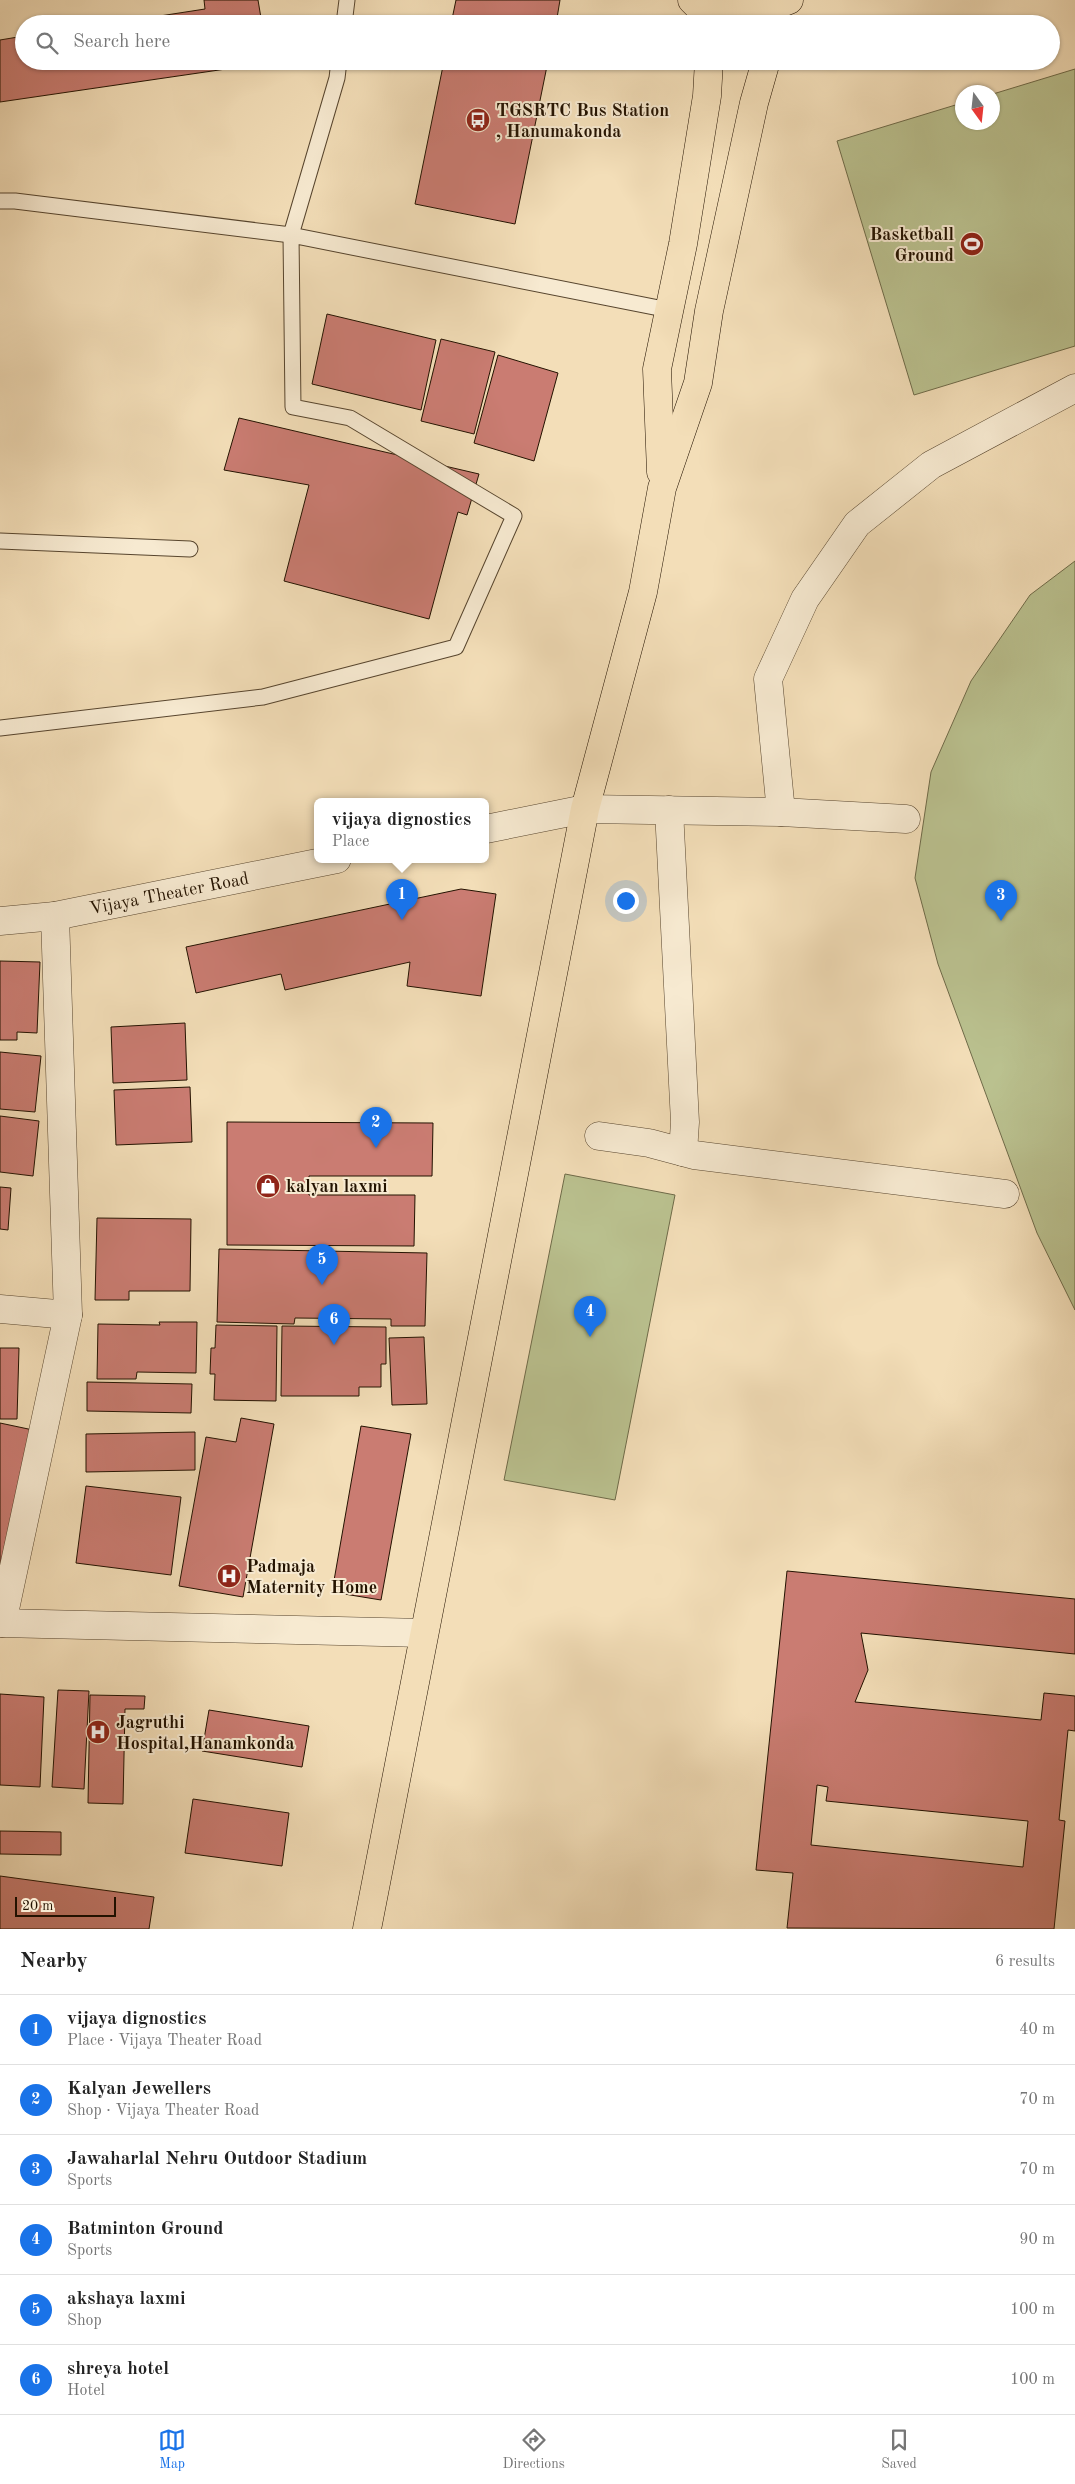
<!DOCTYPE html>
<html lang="en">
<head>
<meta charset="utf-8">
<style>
  :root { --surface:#fff; --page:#f6f6f6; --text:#222; --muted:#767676; --line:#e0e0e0; --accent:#1a73e8 }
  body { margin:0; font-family:"Old Standard TT",serif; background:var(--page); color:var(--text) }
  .compass { position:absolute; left:955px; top:85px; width:45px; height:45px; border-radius:50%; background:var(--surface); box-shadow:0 1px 4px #0004; rotate:165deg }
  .scale { position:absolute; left:15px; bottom:12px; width:101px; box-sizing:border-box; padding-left:5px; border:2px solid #231200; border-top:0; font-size:14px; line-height:18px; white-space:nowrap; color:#231200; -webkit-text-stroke:4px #f7ead1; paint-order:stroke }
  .you { position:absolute; left:625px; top:900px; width:18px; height:18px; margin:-12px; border:4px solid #fff; border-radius:50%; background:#1a73e8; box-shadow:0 0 0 8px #1a73e833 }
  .badge { display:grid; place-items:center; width:32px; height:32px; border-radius:50%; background:var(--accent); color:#fff; font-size:16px; font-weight:700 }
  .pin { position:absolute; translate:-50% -41px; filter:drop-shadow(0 1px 2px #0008) }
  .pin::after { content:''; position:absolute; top:26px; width:18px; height:15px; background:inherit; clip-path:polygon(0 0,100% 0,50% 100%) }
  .popup { position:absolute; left:314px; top:798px; width:175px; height:65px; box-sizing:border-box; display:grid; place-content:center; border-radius:8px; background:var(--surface); filter:drop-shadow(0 1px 4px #0005); font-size:16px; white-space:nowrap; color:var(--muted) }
  .popup b { font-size:19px; color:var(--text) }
  .popup::after { content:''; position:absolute; left:50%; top:100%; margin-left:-10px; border:10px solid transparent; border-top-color:var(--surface) }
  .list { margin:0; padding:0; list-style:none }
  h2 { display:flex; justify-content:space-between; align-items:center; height:65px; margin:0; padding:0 20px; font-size:21px }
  h2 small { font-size:16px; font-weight:400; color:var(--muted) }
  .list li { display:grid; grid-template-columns:32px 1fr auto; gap:15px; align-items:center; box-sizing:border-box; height:70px; padding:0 20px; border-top:1px solid var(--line) }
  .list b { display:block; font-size:19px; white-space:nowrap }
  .list p { margin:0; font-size:16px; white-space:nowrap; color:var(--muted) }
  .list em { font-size:16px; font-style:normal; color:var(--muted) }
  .icon { flex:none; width:28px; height:28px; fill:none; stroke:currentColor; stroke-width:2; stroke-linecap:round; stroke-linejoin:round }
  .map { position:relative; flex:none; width:1075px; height:1929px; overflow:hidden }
  .search { position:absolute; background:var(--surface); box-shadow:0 1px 4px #0004; left:15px; right:15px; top:15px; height:55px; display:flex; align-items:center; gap:12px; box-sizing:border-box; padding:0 18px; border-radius:28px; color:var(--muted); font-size:19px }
  .sheet { height:485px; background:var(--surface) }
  nav { display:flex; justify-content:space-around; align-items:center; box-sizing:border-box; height:70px; border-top:1px solid var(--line); background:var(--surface); font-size:14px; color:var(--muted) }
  nav a { display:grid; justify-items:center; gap:2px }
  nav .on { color:var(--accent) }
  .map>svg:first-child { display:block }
  .green { fill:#bac18f; stroke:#6e6a48 }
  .building { fill:#ca7c72; stroke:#231200; fill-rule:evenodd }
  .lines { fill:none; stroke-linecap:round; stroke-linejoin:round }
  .service-casing { stroke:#57452e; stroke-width:17 }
  .minor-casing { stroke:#57452e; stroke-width:29 }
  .primary-casing { stroke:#231200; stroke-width:29 }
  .service { stroke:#f7ead1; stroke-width:15 }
  .minor { stroke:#f7ead1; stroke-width:28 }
  .primary { stroke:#f3deb8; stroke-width:28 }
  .labels { text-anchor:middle; stroke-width:4; stroke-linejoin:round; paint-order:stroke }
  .poi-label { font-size:18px; font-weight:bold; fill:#231200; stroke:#f7ead1; text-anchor:start }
  .street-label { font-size:18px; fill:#231200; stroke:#f7ead1 }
</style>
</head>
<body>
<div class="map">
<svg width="1075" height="1929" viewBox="0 0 1075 1929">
  <rect width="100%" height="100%" fill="#f3deb8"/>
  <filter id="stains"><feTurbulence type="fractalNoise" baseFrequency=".004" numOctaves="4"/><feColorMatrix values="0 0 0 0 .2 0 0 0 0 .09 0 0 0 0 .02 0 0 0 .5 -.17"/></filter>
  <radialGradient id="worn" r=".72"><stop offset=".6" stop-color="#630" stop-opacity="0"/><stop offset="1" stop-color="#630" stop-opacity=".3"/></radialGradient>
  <!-- green -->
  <g class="green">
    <polygon points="1075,69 1075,346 914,395 837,141 962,103 962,122 992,122 993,94"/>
    <polygon points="1075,561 1075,1310 1037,1233 938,964 915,878 931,772 971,681 1030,595"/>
    <polygon points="565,1174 675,1195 615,1500 504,1480"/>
  </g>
  <!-- building -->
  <g class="building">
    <polygon points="204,0 258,0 262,24 108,24 205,9"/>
    <polygon points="456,0 560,0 556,24 451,24"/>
    <polygon points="24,36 24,61 267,63 0,102 0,40"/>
    <polygon points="444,61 548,61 515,224 415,204"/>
    <polygon points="327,314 436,340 421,410 312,384"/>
    <polygon points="441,339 495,352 474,434 421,421"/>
    <polygon points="498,355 558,373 534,461 474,443"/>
    <polygon points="239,418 479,474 467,515 458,512 429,619 284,581 309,485 224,470"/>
    <polygon points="461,889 496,894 481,996 407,986 410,962 285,990 281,974 196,993 186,947"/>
    <polygon points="0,961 40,962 37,1033 17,1032 17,1040 0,1040"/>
    <polygon points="185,1023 187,1080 113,1083 111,1027"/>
    <polygon points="0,1052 41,1056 35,1112 0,1109"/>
    <polygon points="190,1087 192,1142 116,1145 114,1090"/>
    <polygon points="0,1116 39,1121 33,1176 0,1172"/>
    <polygon points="227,1122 433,1123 432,1176 309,1176 309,1195 415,1195 414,1246 227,1245"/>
    <polygon points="0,1187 11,1188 8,1230 0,1229"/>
    <polygon points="97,1218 191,1219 190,1291 129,1291 129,1300 95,1300"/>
    <polygon points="219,1249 427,1253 425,1326 391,1326 391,1319 295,1318 294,1324 217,1322"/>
    <polygon points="159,1322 197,1322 196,1373 137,1372 136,1379 97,1379 98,1324 160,1325"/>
    <polygon points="216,1325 277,1326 276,1401 214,1400 215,1374 210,1374 211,1348 215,1348"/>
    <polygon points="282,1326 386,1327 386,1364 381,1364 381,1387 359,1387 359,1396 281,1396"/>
    <polygon points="424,1337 427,1404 392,1405 389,1338"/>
    <polygon points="0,1348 19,1348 17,1419 0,1419"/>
    <polygon points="87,1382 192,1384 191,1413 87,1411"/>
    <polygon points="241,1418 274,1424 243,1597 179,1586 206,1437 236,1442"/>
    <polygon points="0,1423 33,1430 0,1576"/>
    <polygon points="361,1426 411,1434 381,1600 332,1592"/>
    <polygon points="195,1432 195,1470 86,1472 86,1434"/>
    <polygon points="86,1486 181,1497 171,1575 76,1563"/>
    <path d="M787 1571 1075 1599V1654L861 1633 868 1670 855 1702 1041 1720 1044 1693 1075 1696V1731L1068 1730 1059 1820 1065 1821 1054 1929 787 1928 793 1873 756 1870ZM817 1785 828 1787 826 1801 1028 1821 1023 1867 811 1845Z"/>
    <polygon points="58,1690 89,1691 84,1789 52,1787"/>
    <polygon points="0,1694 44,1697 40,1787 0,1785"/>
    <polygon points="90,1695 145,1696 144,1709 125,1709 123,1804 88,1803"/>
    <polygon points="209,1710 309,1726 302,1767 202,1751"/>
    <polygon points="193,1799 289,1813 282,1866 185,1853"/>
    <polygon points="0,1831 61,1832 61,1855 0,1854"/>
    <polygon points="0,1876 154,1897 149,1929 0,1929"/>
  </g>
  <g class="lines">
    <!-- service casing -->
    <g class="service-casing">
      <g id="service">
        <polyline points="344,24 347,0"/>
        <polyline points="0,201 15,201 291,235 337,78 339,61"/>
        <polyline points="0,541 190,549"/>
        <polyline points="0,728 263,697 456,647 514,516 350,418 293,407 291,235 669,310"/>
      </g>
    </g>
    <!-- minor casing -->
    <g class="minor-casing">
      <g id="minor">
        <polyline points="669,810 685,1122 683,1152"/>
        <polyline points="781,812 768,679 805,599 857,524 931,465 1075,388"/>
        <polyline points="486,829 585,809 781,812 906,819"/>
        <polyline points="0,921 55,916 337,859"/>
        <polyline points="599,1136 649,1143 694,1155 1005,1194"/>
        <polyline points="0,1309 68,1315"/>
        <polyline points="0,1623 424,1633"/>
        <polyline points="2,1623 68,1315 55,916"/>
      </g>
    </g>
    <!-- primary casing -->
    <g class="primary-casing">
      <g id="primary">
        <polyline points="692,0 711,19 711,24"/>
        <polyline points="717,0 732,3 784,2 789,0"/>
        <polyline points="661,472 657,369 683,244 707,96 709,61"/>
        <polyline points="367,1929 585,809 643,592 662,488 698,383 709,311 754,103 766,61"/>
      </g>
    </g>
    <!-- service -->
    <use href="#service" class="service"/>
    <!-- minor -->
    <use href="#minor" class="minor"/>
    <!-- primary -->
    <use href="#primary" class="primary"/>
  </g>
  <!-- icons -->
  <defs>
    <g id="bus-disc" transform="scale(1.25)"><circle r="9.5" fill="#8f2418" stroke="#f7ead1"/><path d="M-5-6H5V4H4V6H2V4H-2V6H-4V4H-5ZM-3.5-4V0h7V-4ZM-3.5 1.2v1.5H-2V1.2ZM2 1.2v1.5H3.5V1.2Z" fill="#fff"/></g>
    <g id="stadium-disc" transform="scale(1.25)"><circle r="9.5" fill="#8f2418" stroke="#f7ead1"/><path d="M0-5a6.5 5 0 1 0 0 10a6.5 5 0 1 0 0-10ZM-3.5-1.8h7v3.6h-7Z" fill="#fff"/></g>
    <g id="shop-disc" transform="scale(1.25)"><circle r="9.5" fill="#8f2418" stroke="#f7ead1"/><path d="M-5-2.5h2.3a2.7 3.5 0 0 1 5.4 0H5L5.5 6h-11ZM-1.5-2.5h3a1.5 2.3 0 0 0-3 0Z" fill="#fff"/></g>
    <g id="hospital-disc" transform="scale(1.25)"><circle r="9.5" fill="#8f2418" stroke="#f7ead1"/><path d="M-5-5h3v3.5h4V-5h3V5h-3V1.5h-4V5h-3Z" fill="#fff"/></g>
  </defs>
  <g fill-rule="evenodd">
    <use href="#bus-disc" x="478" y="120"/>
    <use href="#stadium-disc" x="972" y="244"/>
    <use href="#shop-disc" x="268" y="1186"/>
    <use href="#hospital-disc" x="229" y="1576"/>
    <use href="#hospital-disc" x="98" y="1732"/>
  </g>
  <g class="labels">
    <!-- poi labels -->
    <g class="poi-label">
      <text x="496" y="116">TGSRTC Bus Station<tspan x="496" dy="21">, Hanumakonda</tspan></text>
      <text x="954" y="240" text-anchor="end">Basketball<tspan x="954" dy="21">Ground</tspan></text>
      <text x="286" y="1192">kalyan laxmi</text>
      <text x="246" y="1572">Padmaja<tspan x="246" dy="21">Maternity Home</tspan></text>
      <text x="116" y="1728">Jagruthi<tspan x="116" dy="21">Hospital,Hanamkonda</tspan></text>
    </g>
    <!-- street labels -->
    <g class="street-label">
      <text transform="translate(169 893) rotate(-11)" y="6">Vijaya Theater Road</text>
    </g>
  </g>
  <rect width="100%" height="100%" filter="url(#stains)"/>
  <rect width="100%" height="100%" fill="url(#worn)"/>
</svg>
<svg class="compass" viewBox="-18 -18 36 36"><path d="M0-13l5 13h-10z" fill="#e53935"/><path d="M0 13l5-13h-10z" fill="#767676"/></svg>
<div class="scale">20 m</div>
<div class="you"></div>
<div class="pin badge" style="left:402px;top:920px">1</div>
<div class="popup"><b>vijaya dignostics</b>Place</div>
<div class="pin badge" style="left:376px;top:1148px">2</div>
<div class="pin badge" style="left:1001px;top:921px">3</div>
<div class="pin badge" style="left:590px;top:1337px">4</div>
<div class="pin badge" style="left:322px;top:1285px">5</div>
<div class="pin badge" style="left:334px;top:1345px">6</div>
<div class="search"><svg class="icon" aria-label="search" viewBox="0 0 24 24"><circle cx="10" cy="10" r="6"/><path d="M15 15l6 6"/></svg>Search here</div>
</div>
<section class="sheet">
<h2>Nearby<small>6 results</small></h2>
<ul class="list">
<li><span class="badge">1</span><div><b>vijaya dignostics</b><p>Place · Vijaya Theater Road</p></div><em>40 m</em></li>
<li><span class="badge">2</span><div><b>Kalyan Jewellers</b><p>Shop · Vijaya Theater Road</p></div><em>70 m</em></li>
<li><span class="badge">3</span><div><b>Jawaharlal Nehru Outdoor Stadium</b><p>Sports</p></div><em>70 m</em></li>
<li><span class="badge">4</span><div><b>Batminton Ground</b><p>Sports</p></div><em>90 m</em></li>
<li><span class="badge">5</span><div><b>akshaya laxmi</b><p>Shop</p></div><em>100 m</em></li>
<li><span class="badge">6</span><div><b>shreya hotel</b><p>Hotel</p></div><em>100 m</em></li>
</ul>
</section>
<nav>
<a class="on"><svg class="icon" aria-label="map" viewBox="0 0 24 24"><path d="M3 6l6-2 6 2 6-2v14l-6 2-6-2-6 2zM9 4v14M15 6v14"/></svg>Map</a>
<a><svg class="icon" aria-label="directions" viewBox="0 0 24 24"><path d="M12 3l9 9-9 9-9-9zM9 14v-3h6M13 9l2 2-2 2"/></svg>Directions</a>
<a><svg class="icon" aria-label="saved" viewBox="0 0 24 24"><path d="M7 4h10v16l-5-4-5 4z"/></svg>Saved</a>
</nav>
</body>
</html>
